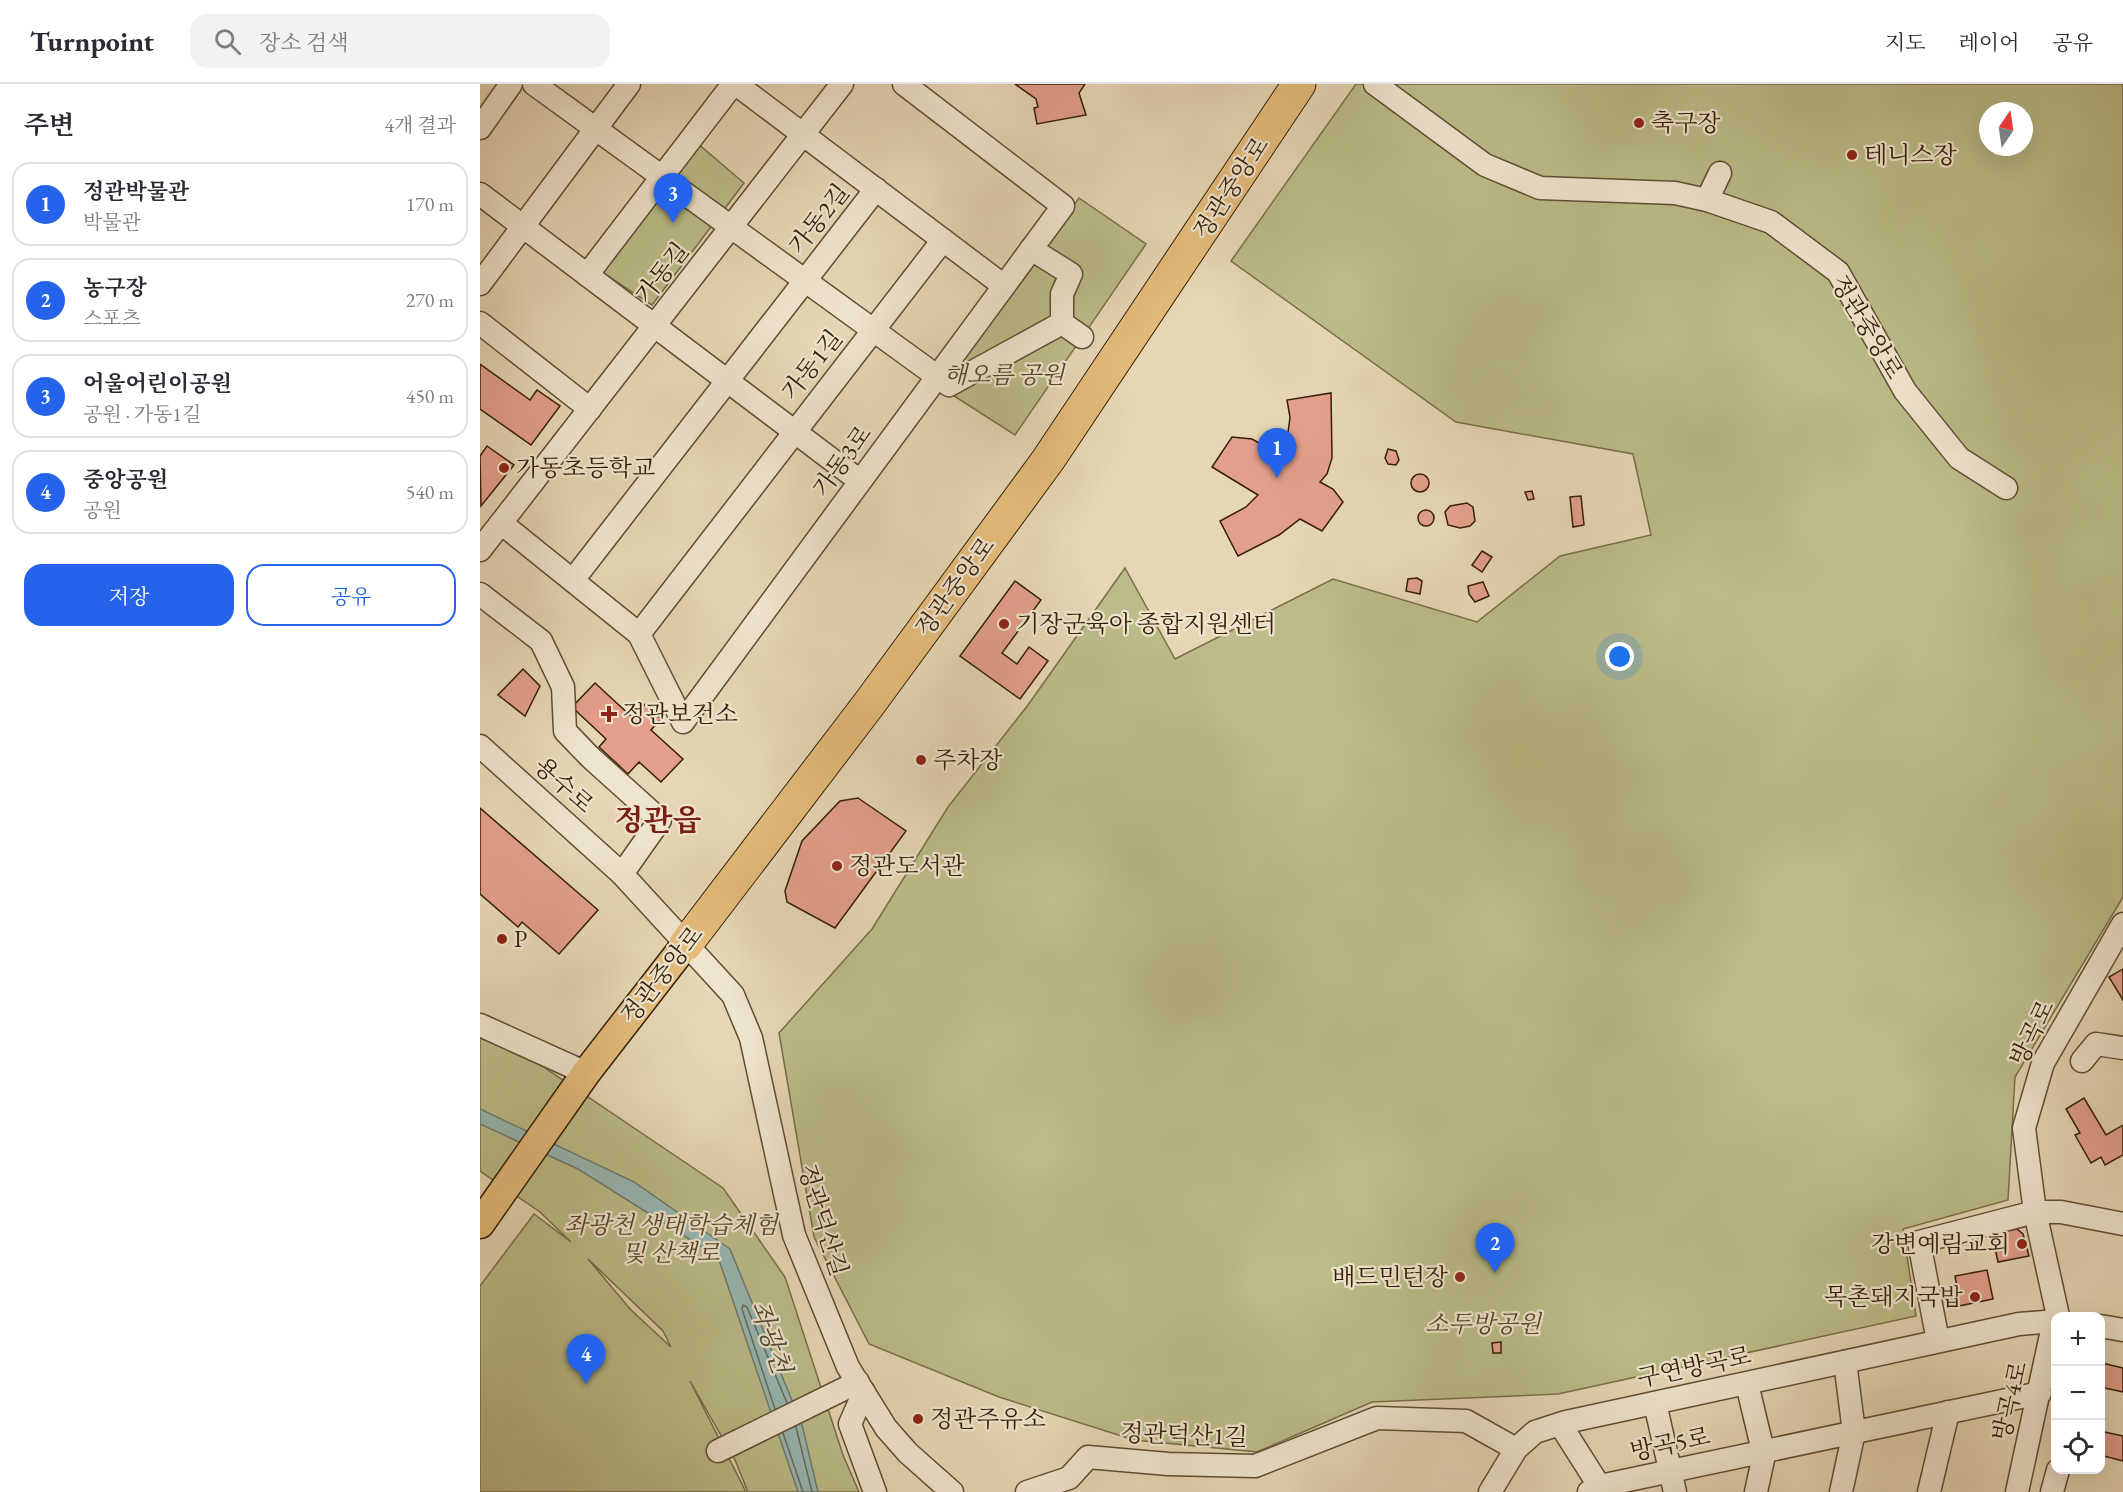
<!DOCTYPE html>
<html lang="ko">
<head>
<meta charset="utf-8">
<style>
  :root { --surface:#fff; --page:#f2f2f3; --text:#2b2b33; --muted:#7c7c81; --line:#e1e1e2; --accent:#2563eb }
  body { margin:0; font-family:"EB Garamond","Noto Serif KR",serif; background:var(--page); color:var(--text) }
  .controls { position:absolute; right:18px; bottom:18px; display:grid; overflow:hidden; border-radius:12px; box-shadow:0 6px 24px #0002 }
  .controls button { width:54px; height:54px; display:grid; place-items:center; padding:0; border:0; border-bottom:2px solid var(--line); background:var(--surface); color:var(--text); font:30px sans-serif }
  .compass { position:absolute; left:1499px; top:18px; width:54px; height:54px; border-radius:50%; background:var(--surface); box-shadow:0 6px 24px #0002; rotate:13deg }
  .you { position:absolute; left:1140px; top:573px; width:21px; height:21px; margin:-15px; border:4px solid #fff; border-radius:50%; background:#1a73e8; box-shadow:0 0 0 9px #1a73e833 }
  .badge { display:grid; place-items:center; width:39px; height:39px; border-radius:50%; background:var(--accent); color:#fff; font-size:20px; font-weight:700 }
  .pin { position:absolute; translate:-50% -50px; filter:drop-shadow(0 2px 3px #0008) }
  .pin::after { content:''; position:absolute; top:32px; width:21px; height:18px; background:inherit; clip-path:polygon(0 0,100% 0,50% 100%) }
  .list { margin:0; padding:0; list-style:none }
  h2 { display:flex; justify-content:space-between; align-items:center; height:78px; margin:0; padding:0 24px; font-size:26px }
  h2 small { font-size:20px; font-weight:400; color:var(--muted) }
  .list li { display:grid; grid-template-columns:39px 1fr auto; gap:18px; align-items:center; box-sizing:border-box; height:84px; margin:0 12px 12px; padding:0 12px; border:2px solid var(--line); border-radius:18px }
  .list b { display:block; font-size:22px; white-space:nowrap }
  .list p { margin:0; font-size:20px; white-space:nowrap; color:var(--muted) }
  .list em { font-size:20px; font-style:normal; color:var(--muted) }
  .actions { display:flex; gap:12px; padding:18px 24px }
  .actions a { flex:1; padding:14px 0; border:2px solid var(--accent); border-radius:18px; text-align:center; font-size:21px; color:var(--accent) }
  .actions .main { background:var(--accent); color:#fff }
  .icon { flex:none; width:33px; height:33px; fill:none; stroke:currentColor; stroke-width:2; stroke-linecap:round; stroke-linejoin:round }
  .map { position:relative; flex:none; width:1643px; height:1408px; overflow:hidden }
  header { display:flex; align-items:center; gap:36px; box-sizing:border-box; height:84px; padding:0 30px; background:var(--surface); border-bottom:2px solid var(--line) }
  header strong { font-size:28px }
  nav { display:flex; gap:33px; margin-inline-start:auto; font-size:21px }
  .search { width:420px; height:54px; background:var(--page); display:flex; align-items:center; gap:15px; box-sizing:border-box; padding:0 21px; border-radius:18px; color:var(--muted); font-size:22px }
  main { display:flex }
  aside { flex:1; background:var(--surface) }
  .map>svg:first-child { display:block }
  .green { fill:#bbbc89; stroke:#786e48; stroke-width:1.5; fill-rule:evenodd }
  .water { fill:#97b8b4; stroke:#6f7b6e; stroke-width:1.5 }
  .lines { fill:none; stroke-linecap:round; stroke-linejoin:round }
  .shore { stroke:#666c5d; stroke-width:1.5 }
  .building { fill:#e39f8a; stroke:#341f06; stroke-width:1.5 }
  .minor-casing { stroke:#604d32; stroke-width:25 }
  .major-casing { stroke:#341f06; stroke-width:31 }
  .highway-casing { stroke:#341f06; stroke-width:35 }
  .minor { stroke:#efe4ce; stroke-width:22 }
  .major { stroke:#e3bb7a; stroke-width:28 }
  .highway { stroke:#e3bb7a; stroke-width:33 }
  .poi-dot { fill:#8f2418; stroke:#efe4ce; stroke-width:2 }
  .labels { text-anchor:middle; stroke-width:4.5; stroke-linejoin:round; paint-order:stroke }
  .poi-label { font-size:24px; fill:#341f06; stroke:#efe4ce; text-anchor:start }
  .street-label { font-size:24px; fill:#341f06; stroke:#efe4ce }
  .park-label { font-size:24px; font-style:italic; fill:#564627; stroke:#efe4ce }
  .water-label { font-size:26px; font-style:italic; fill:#524d3a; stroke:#efe4ce }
  .district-label { font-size:30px; font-weight:bold; fill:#7a1f14; stroke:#efe4ce }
</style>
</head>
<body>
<header>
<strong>Turnpoint</strong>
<div class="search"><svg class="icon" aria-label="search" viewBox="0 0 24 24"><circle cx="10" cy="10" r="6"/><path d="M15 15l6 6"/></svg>장소 검색</div>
<nav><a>지도</a><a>레이어</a><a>공유</a></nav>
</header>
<main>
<aside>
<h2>주변<small>4개 결과</small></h2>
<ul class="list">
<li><span class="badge">1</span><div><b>정관박물관</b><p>박물관</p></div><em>170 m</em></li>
<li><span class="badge">2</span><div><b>농구장</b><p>스포츠</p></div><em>270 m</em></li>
<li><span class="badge">3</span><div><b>어울어린이공원</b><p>공원 · 가동1길</p></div><em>450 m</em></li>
<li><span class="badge">4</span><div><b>중앙공원</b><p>공원</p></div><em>540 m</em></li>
</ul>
<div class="actions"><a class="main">저장</a><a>공유</a></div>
</aside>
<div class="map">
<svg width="1643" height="1408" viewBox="0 0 1643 1408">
  <rect width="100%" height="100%" fill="#e6d6b4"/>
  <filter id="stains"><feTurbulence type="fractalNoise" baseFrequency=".00333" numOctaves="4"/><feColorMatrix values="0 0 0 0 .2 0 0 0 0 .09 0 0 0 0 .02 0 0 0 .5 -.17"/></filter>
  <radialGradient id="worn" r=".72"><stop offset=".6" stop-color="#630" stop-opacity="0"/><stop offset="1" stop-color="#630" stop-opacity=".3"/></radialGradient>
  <!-- green -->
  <g class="green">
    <path d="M876 0H1643V813L1535 993 1528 1116 1423 1145 1436 1232 1078 1310 892 1318 777 1368 654 1356 519 1313 389 1260 334 1153 299 949 392 845 468 723 548 621 645 484 695 575 853 495 997 538 1080 472 1171 451 1153 370 976 338 751 177ZM1508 27H1544V63H1508Z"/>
    <polygon points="216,58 264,99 172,221 123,189 122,179"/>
    <polygon points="599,114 666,160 535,351 460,303"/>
    <path d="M0 949 56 978 243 1104 305 1193 363 1371 379 1408H268L255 1376 210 1297 266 1408H0V1202L54 1130 91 1158 60 1128 0 1087ZM108 1175 183 1247 191 1263 151 1226Z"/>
  </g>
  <!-- water -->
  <polygon class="water" points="0,1025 154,1098 250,1165 322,1341 338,1408 318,1408 238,1173 98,1085 0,1040"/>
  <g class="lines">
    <!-- shore -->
    <g class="shore">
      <polyline points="295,1325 262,1225 263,1221 267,1223 307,1319"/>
      <polyline points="316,1343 332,1408"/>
      <polyline points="303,1349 323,1408"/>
    </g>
  </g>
  <!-- building -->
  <g class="building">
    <polygon points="535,0 605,0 599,9 606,31 557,40 554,24 558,23 556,15"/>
    <polygon points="0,280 50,316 57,306 80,322 51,361 0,325"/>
    <polygon points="851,309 852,374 847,390 840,398 853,405 863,418 842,447 820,435 799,451 758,472 740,437 766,423 778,411 732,383 752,353 772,355 802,372 806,364 810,333 807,316"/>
    <polygon points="7,362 34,381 1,422 0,372"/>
    <polygon points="908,365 916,367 919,376 916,381 908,380 905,374"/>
    <circle cx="940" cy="399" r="9"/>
    <polygon points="1052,407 1054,415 1048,416 1045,408"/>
    <polygon points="1101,412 1104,441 1093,443 1090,413"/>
    <polygon points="987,419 993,423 995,437 990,442 980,444 968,441 965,428 970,422"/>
    <circle cx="946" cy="434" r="8"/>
    <polygon points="1002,467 1012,473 1002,488 992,481"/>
    <polygon points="937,494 942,497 940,510 926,507 928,495"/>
    <polygon points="535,497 561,516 522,569 537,580 549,563 568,577 540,615 480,572"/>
    <polygon points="1003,498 1009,512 995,518 989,510 988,502"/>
    <polygon points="43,585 60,602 45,632 18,611"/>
    <polygon points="115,599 153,634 165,620 181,635 171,646 203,675 181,698 159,678 148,690 119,663 126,655 92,623"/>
    <polygon points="378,714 426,747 355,844 307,818 305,807 322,757 360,717"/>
    <polygon points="0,724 118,826 79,870 42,838 38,843 0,810"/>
    <polygon points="1643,885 1643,916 1629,893"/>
    <polygon points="1604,1014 1626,1051 1643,1041 1643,1071 1625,1081 1621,1073 1611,1079 1595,1051 1600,1049 1586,1025"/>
    <polygon points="1537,1145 1543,1150 1549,1172 1518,1178 1512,1150"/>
    <polygon points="1507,1186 1513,1215 1474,1223 1470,1204 1477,1203 1475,1192"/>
    <polygon points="1021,1258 1021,1269 1013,1269 1012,1259"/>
    <polygon points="1622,1279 1643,1284 1643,1308 1620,1303"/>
    <polygon points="1620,1347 1643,1352 1643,1377 1620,1371"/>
  </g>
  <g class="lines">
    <!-- minor casing -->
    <g class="minor-casing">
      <g id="minor">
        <polyline points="54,0 469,301 582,239"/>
        <polyline points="256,0 524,202"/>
        <polyline points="895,0 1005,81 1060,104 1195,109 1227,116 1291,138 1358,188 1425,307 1479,374 1526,404"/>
        <polyline points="0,44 31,0"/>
        <polyline points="0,110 380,397"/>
        <polyline points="1227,116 1240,89"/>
        <polyline points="551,165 591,190 582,210 582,239"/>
        <polyline points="107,191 253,0"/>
        <polyline points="0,200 149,0"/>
        <polyline points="0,239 110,325"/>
        <polyline points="582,239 602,253"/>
        <polyline points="21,439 159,550 203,638 583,122 424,0"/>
        <polyline points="0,466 362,0"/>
        <polyline points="93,496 396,105"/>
        <polyline points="0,510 61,557 83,603 85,647 110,673 180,736 142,790"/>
        <polyline points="159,550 463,156"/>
        <polyline points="0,662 142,790 253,911 271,954 314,1151 368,1283 406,1344 428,1369 472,1408"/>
        <polyline points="0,941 106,989"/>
        <polyline points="1602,977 1616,960 1643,964"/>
        <polyline points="1578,1232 1555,1128 1544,1044 1563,979 1643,840"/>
        <polyline points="1620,1242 1643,1246"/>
        <polyline points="1458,1257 1439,1158 1555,1128 1581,1128 1643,1140"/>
        <polyline points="1267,1300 1284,1371 1276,1408"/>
        <polyline points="384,1308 370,1340 395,1408"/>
        <polyline points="1175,1319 1195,1408"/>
        <polyline points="1080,1340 1123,1408"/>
        <polyline points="238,1367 378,1298"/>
        <polyline points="547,1408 589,1394 608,1373 688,1380 775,1382 897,1334 986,1337 1036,1365"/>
        <polyline points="1010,1408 1036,1365 1055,1348 1086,1338 1539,1240 1576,1237"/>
        <polyline points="1109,1408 1120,1402 1560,1309"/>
        <polyline points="1361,1408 1374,1348 1365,1278"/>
        <polyline points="1449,1408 1468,1328"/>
        <polyline points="1537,1408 1574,1237"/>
        <polyline points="1572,1408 1578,1386"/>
      </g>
    </g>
    <!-- major casing -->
    <g class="major-casing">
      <polyline id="major" points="0,1140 106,989 206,860"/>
    </g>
    <!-- highway casing -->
    <g class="highway-casing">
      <polyline id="highway" points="206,860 389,620 568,376 819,0"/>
    </g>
    <!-- minor -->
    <use href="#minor" class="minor"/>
    <!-- major -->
    <use href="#major" class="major"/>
    <!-- highway -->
    <use href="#highway" class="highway"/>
  </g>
  <!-- markers -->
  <g class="poi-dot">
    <circle cx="1159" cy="39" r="6"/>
    <circle cx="1372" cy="71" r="6"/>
    <circle cx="24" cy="384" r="6"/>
    <circle cx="524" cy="540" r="6"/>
    <path d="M126 621h6v6h6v6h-6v6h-6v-6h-6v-6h6z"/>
    <circle cx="441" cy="676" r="6"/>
    <circle cx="357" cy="782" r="6"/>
    <circle cx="22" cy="855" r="6"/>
    <circle cx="1542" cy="1160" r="6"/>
    <circle cx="980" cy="1193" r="6"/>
    <circle cx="1495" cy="1213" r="6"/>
    <circle cx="438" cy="1335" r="6"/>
  </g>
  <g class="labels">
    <!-- poi labels -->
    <g class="poi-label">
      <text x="1171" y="47">축구장</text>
      <text x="1384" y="79">테니스장</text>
      <text x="36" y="392">가동초등학교</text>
      <text x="536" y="548">기장군육아 종합지원센터</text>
      <text x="142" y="638">정관보건소</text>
      <text x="453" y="684">주차장</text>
      <text x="369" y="790">정관도서관</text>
      <text x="34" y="863">P</text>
      <text x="1530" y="1168" text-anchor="end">강변예림교회</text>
      <text x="968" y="1201" text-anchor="end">배드민턴장</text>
      <text x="1483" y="1221" text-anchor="end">목촌돼지국밥</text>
      <text x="450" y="1343">정관주유소</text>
    </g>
    <!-- street labels -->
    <g class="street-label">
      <text transform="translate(751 104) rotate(-57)" y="8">정관중앙로</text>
      <text transform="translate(339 135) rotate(-52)" y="8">가동2길</text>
      <text transform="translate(182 189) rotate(-52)" y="8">가동길</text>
      <text transform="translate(1387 243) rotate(59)" y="8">정관중앙로</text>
      <text transform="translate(332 281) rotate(-52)" y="8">가동1길</text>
      <text transform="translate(362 377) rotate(-54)" y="8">가동3로</text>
      <text transform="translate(475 503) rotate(-54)" y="8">정관중앙로</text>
      <text transform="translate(84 701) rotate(42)" y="8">용수로</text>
      <text transform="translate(182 891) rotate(-52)" y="8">정관중앙로</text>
      <text transform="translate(1552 949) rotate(-64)" y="8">방곡로</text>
      <text transform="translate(343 1136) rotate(73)" y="8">정관덕산길</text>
      <text transform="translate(1214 1283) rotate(-12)" y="8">구연방곡로</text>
      <text transform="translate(1530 1317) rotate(-77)" y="8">방곡4로</text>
      <text transform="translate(704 1351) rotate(2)" y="8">정관덕산1길</text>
      <text transform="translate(1190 1360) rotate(-12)" y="8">방곡5로</text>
    </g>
    <!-- park labels -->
    <g class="park-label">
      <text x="524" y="299">해오름 공원</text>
      <text x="191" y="1149">좌광천 생태학습체험<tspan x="191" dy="28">및 산책로</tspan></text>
      <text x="1003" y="1248">소두방공원</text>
    </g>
    <!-- water labels -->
    <g class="water-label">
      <text transform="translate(291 1253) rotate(71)" y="9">좌광천</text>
    </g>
    <!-- district labels -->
    <g class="district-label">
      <text x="178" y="746">정관읍</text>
    </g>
  </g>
  <rect width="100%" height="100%" filter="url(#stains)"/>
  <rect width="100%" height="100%" fill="url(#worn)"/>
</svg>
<div class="controls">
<button>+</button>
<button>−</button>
<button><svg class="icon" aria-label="locate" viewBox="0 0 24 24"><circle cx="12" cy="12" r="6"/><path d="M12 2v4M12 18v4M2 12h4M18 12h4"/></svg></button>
</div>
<svg class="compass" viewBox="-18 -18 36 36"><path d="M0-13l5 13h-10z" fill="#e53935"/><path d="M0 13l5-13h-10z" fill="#7c7c81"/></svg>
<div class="you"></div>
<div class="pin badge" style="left:797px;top:394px">1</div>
<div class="pin badge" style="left:1015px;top:1189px">2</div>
<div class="pin badge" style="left:193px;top:139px">3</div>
<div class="pin badge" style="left:106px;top:1300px">4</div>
</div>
</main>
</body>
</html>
